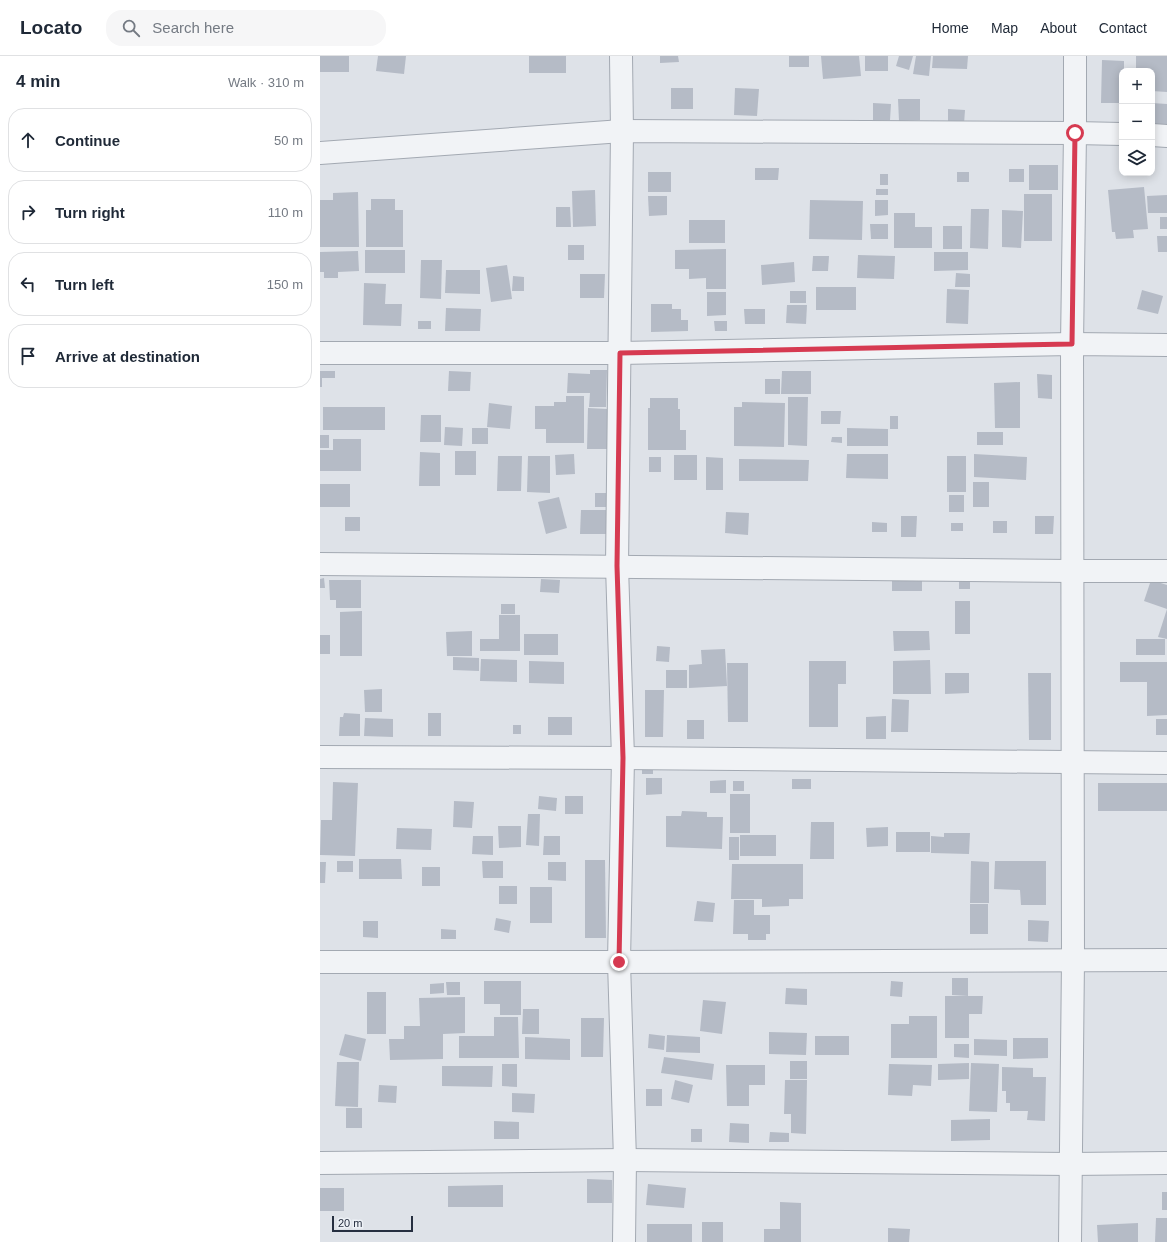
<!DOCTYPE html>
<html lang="en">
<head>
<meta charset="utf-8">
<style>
  :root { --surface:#fff; --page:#f6f6f7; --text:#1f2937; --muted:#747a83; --line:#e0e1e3 }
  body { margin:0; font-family:Arial,sans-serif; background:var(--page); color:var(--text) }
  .controls { position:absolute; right:12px; top:12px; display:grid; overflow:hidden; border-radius:8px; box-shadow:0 2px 10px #0003 }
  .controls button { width:36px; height:36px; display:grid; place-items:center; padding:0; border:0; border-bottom:1px solid var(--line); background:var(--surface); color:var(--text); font:20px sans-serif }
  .scale { position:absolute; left:12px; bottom:10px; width:81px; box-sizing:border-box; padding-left:4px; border:2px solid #262f40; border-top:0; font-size:11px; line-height:14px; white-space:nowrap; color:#262f40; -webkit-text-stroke:3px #edf1f6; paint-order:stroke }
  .stop { position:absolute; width:12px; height:12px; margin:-9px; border:3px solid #d63a51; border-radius:50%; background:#fff }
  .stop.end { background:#d63a51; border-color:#fff; box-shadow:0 1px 4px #0008 }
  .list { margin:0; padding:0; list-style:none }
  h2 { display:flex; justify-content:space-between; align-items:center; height:52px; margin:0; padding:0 16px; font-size:17px }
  h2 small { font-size:13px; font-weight:400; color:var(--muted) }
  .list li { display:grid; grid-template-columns:26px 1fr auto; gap:12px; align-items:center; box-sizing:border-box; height:64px; margin:0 8px 8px; padding:0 8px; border:1px solid var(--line); border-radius:16px }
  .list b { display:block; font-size:15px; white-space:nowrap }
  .list em { font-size:13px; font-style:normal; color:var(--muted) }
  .icon { flex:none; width:22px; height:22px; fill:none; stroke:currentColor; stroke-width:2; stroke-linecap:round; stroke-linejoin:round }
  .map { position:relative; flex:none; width:847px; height:1186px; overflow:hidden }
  header { display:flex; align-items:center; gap:24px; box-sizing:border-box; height:56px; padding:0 20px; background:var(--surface); border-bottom:1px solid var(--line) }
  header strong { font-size:19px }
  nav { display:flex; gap:22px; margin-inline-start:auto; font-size:14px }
  .search { width:280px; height:36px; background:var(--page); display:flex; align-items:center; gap:10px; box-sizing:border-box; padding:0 14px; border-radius:16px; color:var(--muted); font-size:15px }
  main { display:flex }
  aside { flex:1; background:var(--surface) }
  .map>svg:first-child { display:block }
  .building { fill:#b5bbc6 }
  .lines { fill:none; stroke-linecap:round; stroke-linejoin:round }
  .minor-casing { stroke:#a3a9b2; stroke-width:24 }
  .minor { stroke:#f1f3f6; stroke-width:22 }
  .route { stroke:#d63a51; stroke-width:5 }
</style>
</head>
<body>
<header>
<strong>Locato</strong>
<div class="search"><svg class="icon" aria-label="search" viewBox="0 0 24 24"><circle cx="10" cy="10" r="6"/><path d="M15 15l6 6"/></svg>Search here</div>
<nav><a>Home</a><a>Map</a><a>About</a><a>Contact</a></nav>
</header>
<main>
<aside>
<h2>4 min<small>Walk · 310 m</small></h2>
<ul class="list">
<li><svg class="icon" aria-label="ahead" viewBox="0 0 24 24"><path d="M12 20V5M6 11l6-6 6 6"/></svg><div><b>Continue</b></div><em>50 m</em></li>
<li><svg class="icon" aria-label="right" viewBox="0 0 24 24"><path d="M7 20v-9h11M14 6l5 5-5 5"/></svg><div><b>Turn right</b></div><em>110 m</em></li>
<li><svg class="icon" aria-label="left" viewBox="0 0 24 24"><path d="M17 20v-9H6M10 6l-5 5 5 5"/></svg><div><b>Turn left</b></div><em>150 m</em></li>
<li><svg class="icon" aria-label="arrive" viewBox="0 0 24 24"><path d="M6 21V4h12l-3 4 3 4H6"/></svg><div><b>Arrive at destination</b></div></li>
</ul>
</aside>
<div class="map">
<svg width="847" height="1186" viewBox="0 0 847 1186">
  <rect width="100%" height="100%" fill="#dee2e8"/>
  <!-- building -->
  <g class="building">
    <rect x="0" y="0" width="29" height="16"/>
    <polygon points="58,0 86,0 84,18 56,15"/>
    <rect x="209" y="0" width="37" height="17"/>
    <polygon points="340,0 358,0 359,6 340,7"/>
    <rect x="469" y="0" width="20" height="11"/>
    <polygon points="501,0 539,0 541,20 503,23"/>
    <rect x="545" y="0" width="23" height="15"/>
    <polygon points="579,0 593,0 589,14 576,10"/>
    <polygon points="596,0 611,0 609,20 593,18"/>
    <polygon points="613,0 648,0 647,13 612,12"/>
    <polygon points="816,0 847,0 847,36 832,35 832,14 816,14"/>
    <polygon points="782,4 804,5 804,15 802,15 802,47 781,47"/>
    <rect x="351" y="32" width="22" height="21"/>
    <polygon points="415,32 439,33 437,60 414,59"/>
    <polygon points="578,43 600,43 600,64 579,65"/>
    <polygon points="553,47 571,48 570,64 553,64"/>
    <polygon points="832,47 847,48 847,72 832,72"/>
    <polygon points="628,53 645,54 644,68 628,68"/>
    <rect x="709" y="109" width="29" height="25"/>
    <polygon points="435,112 459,112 458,124 435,124"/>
    <rect x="689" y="113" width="15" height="13"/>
    <rect x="328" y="116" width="23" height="20"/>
    <rect x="637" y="116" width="12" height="10"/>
    <rect x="560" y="118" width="8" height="11"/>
    <polygon points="824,131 828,173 813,174 814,182 796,183 795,176 792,176 788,134"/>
    <rect x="556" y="133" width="12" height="6"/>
    <polygon points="275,134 276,170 253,171 252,135"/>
    <polygon points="38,136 39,191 0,191 0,144 13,144 13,137"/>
    <rect x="704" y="138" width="28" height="47"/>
    <polygon points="847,139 847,157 828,157 827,140"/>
    <polygon points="328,140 347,140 347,159 329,160"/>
    <polygon points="51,143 75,143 75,154 83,154 83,191 46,191 46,154 51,154"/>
    <polygon points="490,144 543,145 542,184 489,183"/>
    <polygon points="555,144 568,144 568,159 555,160"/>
    <polygon points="236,151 250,151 251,171 236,171"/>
    <polygon points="651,153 669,153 668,193 650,192"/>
    <polygon points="682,154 703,155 701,192 682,191"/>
    <polygon points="574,157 595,157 595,171 612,171 612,192 574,192"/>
    <rect x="840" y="161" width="7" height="12"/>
    <rect x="369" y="164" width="36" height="23"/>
    <polygon points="550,168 568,168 568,183 551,183"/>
    <rect x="623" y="170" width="19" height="23"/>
    <polygon points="837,180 847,180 847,196 838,196"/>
    <rect x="248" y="189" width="16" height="15"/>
    <polygon points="406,193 406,233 386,233 386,222 369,223 369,213 355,213 355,194"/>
    <rect x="45" y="194" width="40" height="23"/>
    <polygon points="38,195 39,215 18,216 18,222 4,222 4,216 0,216 0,196"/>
    <polygon points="614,196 648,196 648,214 614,215"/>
    <polygon points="538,199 575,200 574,223 537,222"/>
    <polygon points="493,200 509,200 508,215 492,215"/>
    <polygon points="101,204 122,204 121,243 100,242"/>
    <polygon points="474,206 475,226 442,229 441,209"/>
    <polygon points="187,209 192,243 171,246 166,212"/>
    <polygon points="126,214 160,214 160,238 125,237"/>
    <polygon points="636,217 650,218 650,231 635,231"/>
    <polygon points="260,218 285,218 284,242 260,242"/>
    <polygon points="193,220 204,221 204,235 192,235"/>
    <polygon points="44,227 66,228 65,248 82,248 81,270 43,269"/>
    <rect x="496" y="231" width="40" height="23"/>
    <polygon points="627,233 649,234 648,268 626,267"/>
    <polygon points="822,234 843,240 838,258 817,253"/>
    <rect x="470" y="235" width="16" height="12"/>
    <polygon points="387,236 406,236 406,259 387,260"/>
    <polygon points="331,248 352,248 352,253 361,253 361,264 368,264 368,275 331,276"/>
    <polygon points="467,249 487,249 486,268 466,267"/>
    <polygon points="126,252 161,253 160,275 125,275"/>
    <polygon points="424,253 445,253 445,268 425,268"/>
    <rect x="98" y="265" width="13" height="8"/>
    <polygon points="394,265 407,265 407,275 395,275"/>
    <polygon points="270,314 287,314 286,351 269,351 270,337 247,337 248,317 270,318"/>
    <polygon points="0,315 15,315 15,322 2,322 2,331 0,331"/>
    <polygon points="129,315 151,316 150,335 128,335"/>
    <polygon points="462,315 491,315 491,338 461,338"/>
    <polygon points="717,318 732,319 732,343 718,342"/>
    <rect x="445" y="323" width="15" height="15"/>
    <polygon points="700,326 700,372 675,372 674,327"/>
    <polygon points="246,340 264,340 264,387 226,387 226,373 215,373 215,350 234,350 234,346 246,346"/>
    <polygon points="468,341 488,341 487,390 468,389"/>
    <polygon points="330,342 358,342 358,353 360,353 360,374 366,374 366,394 328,394 328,352 330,352"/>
    <polygon points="422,346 465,347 464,391 414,390 414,351 422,351"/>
    <polygon points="169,347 192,350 190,373 167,371"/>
    <rect x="3" y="351" width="62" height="23"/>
    <polygon points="268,352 287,353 287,393 267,393"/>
    <polygon points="501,355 521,355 520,368 501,368"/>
    <polygon points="101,359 121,359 121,386 100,386"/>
    <rect x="570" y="360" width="8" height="13"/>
    <polygon points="125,371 143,372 142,390 124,389"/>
    <rect x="152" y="372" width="16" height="16"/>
    <polygon points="527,372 568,373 568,390 527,390"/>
    <rect x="657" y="376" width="26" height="13"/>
    <rect x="0" y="379" width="9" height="13"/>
    <polygon points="512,381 522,381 522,387 511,386"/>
    <polygon points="13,383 41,383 41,415 0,415 0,394 13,394"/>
    <rect x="135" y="395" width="21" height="24"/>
    <polygon points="100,396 120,397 120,430 99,430"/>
    <polygon points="254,398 255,418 236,419 235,399"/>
    <polygon points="527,398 568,398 568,423 526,422"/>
    <polygon points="654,398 707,401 706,424 654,421"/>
    <rect x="354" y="399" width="23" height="25"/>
    <polygon points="178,400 202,400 201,435 177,435"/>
    <polygon points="208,400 230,400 230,437 207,436"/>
    <rect x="627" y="400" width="19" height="36"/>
    <rect x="329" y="401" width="12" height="15"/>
    <polygon points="386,401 403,402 403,434 386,434"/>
    <polygon points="419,403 489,404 488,425 419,425"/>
    <rect x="653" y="426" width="16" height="25"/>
    <rect x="0" y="428" width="30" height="23"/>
    <rect x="275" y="437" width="12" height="14"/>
    <rect x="629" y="439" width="15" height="17"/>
    <polygon points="239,441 247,472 226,478 218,446"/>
    <polygon points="261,454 288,454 288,478 260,478"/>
    <polygon points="406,456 429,457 428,479 405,477"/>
    <polygon points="581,460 597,460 596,481 581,481"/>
    <polygon points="715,460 734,460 733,478 715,478"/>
    <rect x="25" y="461" width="15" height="14"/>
    <rect x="673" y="465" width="14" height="12"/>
    <polygon points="552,466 567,467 567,476 552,476"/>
    <rect x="631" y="467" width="12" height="8"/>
    <polygon points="572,518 602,523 602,535 572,535"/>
    <polygon points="4,522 5,532 0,532 0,523"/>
    <polygon points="639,522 650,523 650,533 639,533"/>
    <polygon points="221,523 240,524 239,537 220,536"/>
    <polygon points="9,524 41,524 41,552 16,552 16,544 10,544"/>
    <polygon points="831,524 847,529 847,553 824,545"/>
    <rect x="635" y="545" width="15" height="33"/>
    <rect x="181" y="548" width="14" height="10"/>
    <polygon points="847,553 847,583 838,581"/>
    <polygon points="42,555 42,600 20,600 20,556"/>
    <polygon points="179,559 200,559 200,595 160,595 160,583 179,583"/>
    <polygon points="152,575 152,600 127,600 126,576"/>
    <polygon points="573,575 609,575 610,594 574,595"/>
    <rect x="204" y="578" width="34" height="21"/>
    <rect x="0" y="579" width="10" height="19"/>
    <rect x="816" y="583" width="29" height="16"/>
    <polygon points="337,590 350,591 349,606 336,605"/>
    <polygon points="405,593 407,630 369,632 369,609 382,608 381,594"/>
    <polygon points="133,601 159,602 159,615 133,614"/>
    <polygon points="161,603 197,604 197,626 160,625"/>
    <polygon points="610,604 611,638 573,638 573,605"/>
    <polygon points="209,605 244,606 244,628 209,627"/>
    <polygon points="489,605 526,605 526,628 518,628 518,671 489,671"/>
    <polygon points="800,606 847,606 847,659 827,660 827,626 800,626"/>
    <polygon points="407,607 428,607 428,666 408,666"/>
    <rect x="346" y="614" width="21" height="18"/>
    <polygon points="625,617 649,617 649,637 625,638"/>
    <polygon points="708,617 731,617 731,684 709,684"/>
    <polygon points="62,633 62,656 45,656 44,634"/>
    <polygon points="325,634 344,634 343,681 325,681"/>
    <polygon points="572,643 589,644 588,676 571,676"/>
    <polygon points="24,657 40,658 40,680 19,680 20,661 23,661"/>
    <rect x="108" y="657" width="13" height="23"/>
    <polygon points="566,660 566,683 546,683 546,661"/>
    <rect x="228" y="661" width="24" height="18"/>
    <polygon points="45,662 73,663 73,681 44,680"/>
    <rect x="836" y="663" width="11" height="16"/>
    <rect x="367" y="664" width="17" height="19"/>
    <rect x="193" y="669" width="8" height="9"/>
    <rect x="322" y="707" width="11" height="11"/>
    <polygon points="326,722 342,722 342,738 326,739"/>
    <rect x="472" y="723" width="19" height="10"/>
    <polygon points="406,724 406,737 390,737 390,725"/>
    <rect x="413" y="725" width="11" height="10"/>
    <polygon points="13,726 38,727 35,800 0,799 1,764 12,764"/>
    <rect x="778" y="727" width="69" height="28"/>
    <rect x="410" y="738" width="20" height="39"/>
    <polygon points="219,740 237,742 236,755 218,753"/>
    <rect x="245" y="740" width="18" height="18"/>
    <polygon points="134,745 154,746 152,772 133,771"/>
    <polygon points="362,755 387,756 387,761 403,761 402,793 346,791 346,760 361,760"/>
    <polygon points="208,758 220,758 219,790 206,789"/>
    <polygon points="491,766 514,766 514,803 490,803"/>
    <polygon points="178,770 201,770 201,791 179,792"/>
    <polygon points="568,771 568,790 547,791 546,772"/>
    <polygon points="77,772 112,773 111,794 76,793"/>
    <rect x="576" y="776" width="34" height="20"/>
    <polygon points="624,777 650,777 649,798 611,797 611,780 624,781"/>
    <rect x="420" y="779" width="36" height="21"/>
    <polygon points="153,780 173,780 173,799 152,798"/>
    <polygon points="224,780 240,780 240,799 223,799"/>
    <rect x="409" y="781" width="10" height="23"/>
    <polygon points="39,803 81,803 82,823 39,823"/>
    <polygon points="265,804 285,804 286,882 265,882"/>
    <rect x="17" y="805" width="16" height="11"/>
    <polygon points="162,805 183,805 183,822 163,822"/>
    <polygon points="651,805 669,806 669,847 650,847"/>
    <polygon points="675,805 726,805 726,849 701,849 700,834 674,833"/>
    <polygon points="0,806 6,806 5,827 0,827"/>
    <polygon points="228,806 246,806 246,825 228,824"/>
    <polygon points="412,808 483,808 483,843 469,843 469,850 442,851 442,843 411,843"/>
    <rect x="102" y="811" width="18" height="19"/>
    <rect x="179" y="830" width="18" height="18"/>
    <rect x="210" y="831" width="22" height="36"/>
    <polygon points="414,844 434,844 434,859 450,859 450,878 446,878 446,884 428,884 428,878 413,878"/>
    <polygon points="377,845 395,847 393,866 374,865"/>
    <rect x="650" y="848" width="18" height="30"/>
    <polygon points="176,862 191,865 189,877 174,874"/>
    <polygon points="708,864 729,865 728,886 708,885"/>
    <polygon points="43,865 58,865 58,882 43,881"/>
    <polygon points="121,873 136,874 136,883 121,883"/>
    <polygon points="632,922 648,922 648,940 632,939"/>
    <polygon points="164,925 201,925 201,959 180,959 180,948 164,948"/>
    <polygon points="571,925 583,926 582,941 570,940"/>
    <polygon points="126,926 140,926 140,939 127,939"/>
    <polygon points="124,927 124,937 110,938 110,928"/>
    <polygon points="466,932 487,933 487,949 465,948"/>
    <rect x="47" y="936" width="19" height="42"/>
    <polygon points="625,940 663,940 662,958 649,958 649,982 625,982"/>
    <polygon points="145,941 145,977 123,978 123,1003 70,1004 69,983 84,983 84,970 100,970 99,942"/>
    <polygon points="383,944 406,946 402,978 380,975"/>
    <polygon points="203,953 219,953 219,978 202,978"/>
    <polygon points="589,960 617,960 617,1002 571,1002 571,968 589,968"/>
    <polygon points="174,961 198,961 199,1002 139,1002 139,980 174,980"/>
    <polygon points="261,962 284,962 283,1001 261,1001"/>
    <polygon points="449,976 487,977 486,999 449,998"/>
    <polygon points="25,978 46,983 41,1005 19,999"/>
    <polygon points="329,978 345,980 344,994 328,992"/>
    <polygon points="347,979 380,981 380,997 346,996"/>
    <rect x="495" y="980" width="34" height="19"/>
    <polygon points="205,981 250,983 250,1004 205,1003"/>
    <polygon points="693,982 728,982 728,1002 693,1003"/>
    <polygon points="654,983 687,984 687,1000 654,999"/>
    <polygon points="634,988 649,988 649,1002 634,1001"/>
    <polygon points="344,1001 394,1008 392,1024 341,1017"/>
    <rect x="470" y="1005" width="17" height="18"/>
    <polygon points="17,1006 39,1006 38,1051 15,1050"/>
    <polygon points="649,1007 649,1023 618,1024 618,1008"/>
    <polygon points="651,1007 679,1008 677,1056 649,1055"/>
    <polygon points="182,1008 197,1008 197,1031 182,1030"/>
    <polygon points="569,1008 612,1009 611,1030 593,1029 592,1040 568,1039"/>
    <polygon points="406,1009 445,1009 445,1029 429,1029 429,1050 407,1050"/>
    <polygon points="122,1010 173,1010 172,1031 122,1030"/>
    <polygon points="682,1011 713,1012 713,1021 726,1021 725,1065 707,1064 708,1055 690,1055 690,1047 686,1047 686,1035 682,1035"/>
    <polygon points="355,1024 373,1029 369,1047 351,1043"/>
    <polygon points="465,1024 487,1024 486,1078 471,1077 471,1058 464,1058"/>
    <polygon points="59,1029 77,1030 76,1047 58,1046"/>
    <rect x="326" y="1033" width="16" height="17"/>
    <polygon points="192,1037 215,1038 214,1057 192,1056"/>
    <rect x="26" y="1052" width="16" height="20"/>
    <polygon points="670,1063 670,1084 631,1085 631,1064"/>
    <polygon points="174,1065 199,1066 199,1083 174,1083"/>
    <polygon points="410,1067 429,1068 429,1087 409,1086"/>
    <rect x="371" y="1073" width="11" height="13"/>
    <polygon points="450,1076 469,1077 469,1086 449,1086"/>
    <polygon points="267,1123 292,1124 292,1147 267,1147"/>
    <polygon points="328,1128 366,1132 364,1152 326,1149"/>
    <polygon points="183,1129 183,1151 128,1151 128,1130"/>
    <rect x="0" y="1132" width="24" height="23"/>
    <rect x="842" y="1136" width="5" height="18"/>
    <polygon points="460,1146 481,1147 481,1186 444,1186 444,1173 460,1173"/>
    <polygon points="836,1162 847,1162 847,1186 835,1186"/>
    <rect x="382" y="1166" width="21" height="20"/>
    <polygon points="818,1167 818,1186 778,1186 777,1169"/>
    <rect x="327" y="1168" width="45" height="18"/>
    <polygon points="568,1172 590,1173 589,1186 568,1186"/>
  </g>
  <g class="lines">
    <!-- minor casing -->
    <g class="minor-casing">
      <g id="minor">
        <polyline points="301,0 302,75 297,510 303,702 299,906 305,1104 304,1186"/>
        <polyline points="832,79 847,80"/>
        <polyline points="0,97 302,75 755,77 802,78"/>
        <polyline points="0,297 300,297 752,288 847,289"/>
        <polyline points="0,508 752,515 847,515"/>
        <polyline points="0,701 303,702 847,707"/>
        <polyline points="0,906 299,906 847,904"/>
        <polyline points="0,1107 305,1104 750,1108 847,1107"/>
        <polyline points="750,1186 753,904 752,288 755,77 755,0"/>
      </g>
    </g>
    <!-- minor -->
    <use href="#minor" class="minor"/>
  </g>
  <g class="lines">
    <!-- route -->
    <polyline class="route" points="299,906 303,702 297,510 300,297 752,288 755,77"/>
  </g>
</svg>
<div class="controls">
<button>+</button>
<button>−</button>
<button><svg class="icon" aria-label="layers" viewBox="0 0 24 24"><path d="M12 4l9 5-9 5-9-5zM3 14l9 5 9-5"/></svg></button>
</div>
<div class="scale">20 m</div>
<div class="stop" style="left:755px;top:77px"></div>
<div class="stop end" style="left:299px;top:906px"></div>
</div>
</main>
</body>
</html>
